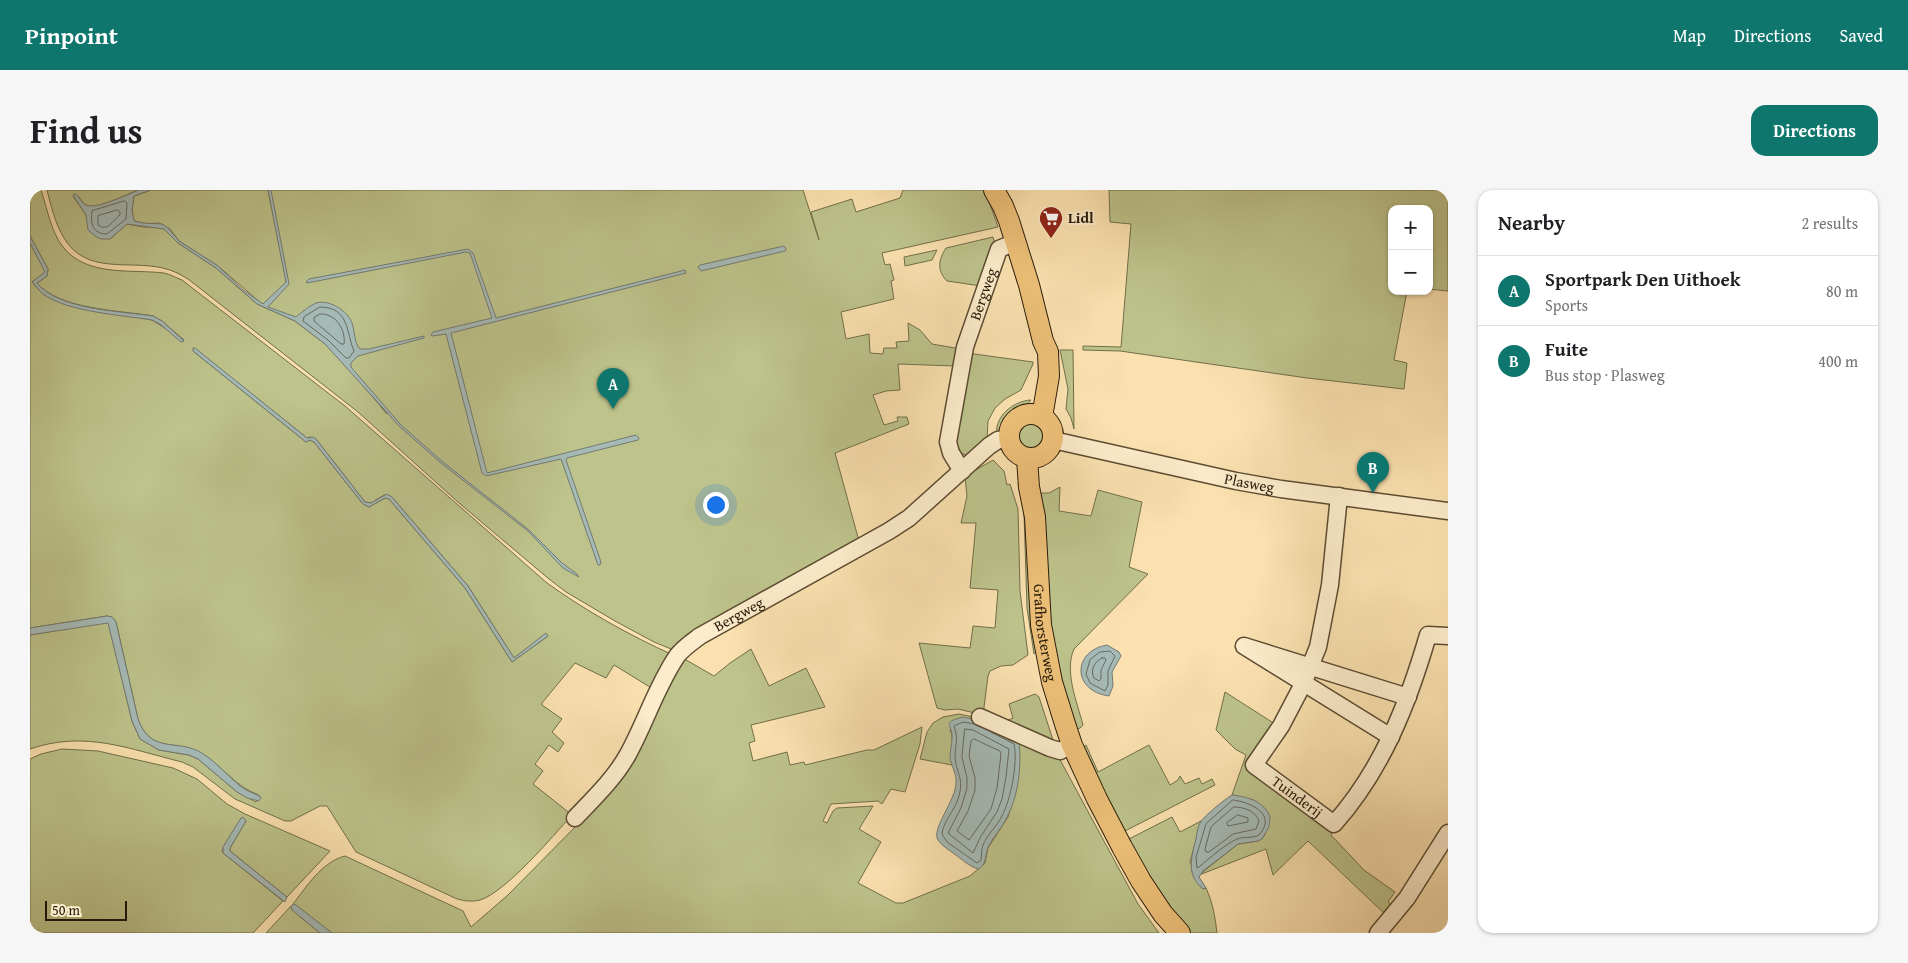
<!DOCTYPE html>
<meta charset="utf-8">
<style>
body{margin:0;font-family:"Gentium Book Plus",serif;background:#f6f6f6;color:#202124}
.controls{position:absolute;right:15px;top:15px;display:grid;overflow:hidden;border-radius:10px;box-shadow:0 1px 4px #0004}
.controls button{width:45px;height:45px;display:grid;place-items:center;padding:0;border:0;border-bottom:1px solid #e0e0e0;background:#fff;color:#202124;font:25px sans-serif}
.scale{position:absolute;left:15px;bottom:12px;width:82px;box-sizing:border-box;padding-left:5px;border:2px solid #281a09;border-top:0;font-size:14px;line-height:18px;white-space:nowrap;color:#281a09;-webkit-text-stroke:4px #fceccb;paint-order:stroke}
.you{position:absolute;left:685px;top:314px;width:18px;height:18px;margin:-12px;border:4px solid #fff;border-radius:50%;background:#1a73e8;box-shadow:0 0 0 8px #1a73e833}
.badge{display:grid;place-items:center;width:32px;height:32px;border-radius:50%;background:#0f766e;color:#fff;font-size:16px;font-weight:700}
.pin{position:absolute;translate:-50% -41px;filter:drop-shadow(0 1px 2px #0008)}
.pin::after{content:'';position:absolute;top:26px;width:18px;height:15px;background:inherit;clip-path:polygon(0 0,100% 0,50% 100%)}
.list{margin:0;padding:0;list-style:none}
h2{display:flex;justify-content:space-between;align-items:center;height:65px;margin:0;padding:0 20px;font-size:21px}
h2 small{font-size:16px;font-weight:400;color:#757577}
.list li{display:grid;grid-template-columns:32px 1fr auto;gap:15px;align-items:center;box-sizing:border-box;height:70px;padding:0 20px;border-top:1px solid #e0e0e0}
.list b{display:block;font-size:19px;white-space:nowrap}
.list p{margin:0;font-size:16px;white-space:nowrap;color:#757577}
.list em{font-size:16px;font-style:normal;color:#757577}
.map{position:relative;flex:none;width:1418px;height:743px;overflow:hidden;border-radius:15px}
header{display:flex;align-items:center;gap:30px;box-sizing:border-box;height:70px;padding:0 25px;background:#0f766e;color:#fff}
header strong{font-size:24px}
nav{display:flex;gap:28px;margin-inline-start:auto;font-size:18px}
.intro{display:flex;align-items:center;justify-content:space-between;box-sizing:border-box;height:120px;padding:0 30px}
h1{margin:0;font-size:35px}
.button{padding:12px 22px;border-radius:15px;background:#0f766e;color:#fff;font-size:18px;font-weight:700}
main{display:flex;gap:30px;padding:0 30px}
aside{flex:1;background:#fff;border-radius:15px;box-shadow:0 1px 4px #0004}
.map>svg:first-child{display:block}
</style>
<header>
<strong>Pinpoint</strong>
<nav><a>Map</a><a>Directions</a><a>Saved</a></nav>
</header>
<div class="intro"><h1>Find us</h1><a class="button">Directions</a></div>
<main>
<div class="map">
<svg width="1418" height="743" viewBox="0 0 1418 743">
<rect width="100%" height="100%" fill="#fae1af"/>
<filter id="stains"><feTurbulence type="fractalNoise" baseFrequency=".004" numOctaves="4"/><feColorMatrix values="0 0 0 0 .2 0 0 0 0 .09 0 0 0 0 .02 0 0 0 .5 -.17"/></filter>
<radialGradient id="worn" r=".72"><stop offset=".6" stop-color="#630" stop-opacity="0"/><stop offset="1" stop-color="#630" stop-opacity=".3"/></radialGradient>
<!-- green -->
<g fill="#bdc38b" stroke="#726e4a" fill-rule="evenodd">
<path d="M0,0H11C17,18 21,42 33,57C57,87 100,79 134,83C140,84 146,88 152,90L315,216L517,393C556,421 599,445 643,465L623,499L584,475L576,488L545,473L512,513V515L532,529L522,542L534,553L528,562L519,555L505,574L513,581L503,594L542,625C522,647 476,702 450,710C442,712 435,711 427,709L326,662L297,616H290L261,631H255L205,609L163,577L152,572C99,559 55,540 0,559V445L77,432L79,435L102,531L110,549L129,560L159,565L168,569L207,602L226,612L229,605C205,597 193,576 172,564C146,548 121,565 108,529L86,432L82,427L77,426L0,438V53L15,81L14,84L2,92L13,104L34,113L122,130L154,150L132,131L123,126C89,120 30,120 7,93L17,86L18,79L0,46ZM164,158L277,248L280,247L286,249L335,312L341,313L354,305L362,307L438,396L484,468L516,444L518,446L482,472L435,398L359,309L355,308L339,317L333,314L284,252L280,250L276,252L163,161Z"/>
<path d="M17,0H109C97,4 68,19 57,16C53,14 51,10 49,7L43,6L56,25L80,49L97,34L114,37H128L137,40L148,53L186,78L227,114L265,131L295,154L311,169L357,224L292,142L235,117L258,92L239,0H773L789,50L781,22L822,9L826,22L870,8L873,0H955L968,37L852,63L855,75L860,74L864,90L861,91L864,109L811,122L816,149L839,144L840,163L853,164L854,158H867L866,152L879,151L878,133L890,140L902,154L925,158L927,161L925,176L868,174L870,200L856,201L843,205L854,235L868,231L867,227H877L879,234L805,263L829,351L824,353L823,351L646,461L624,452L585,431L536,402L519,389L429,313L328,222L158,89C150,84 142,80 133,78C98,70 56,85 34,48C25,33 21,16 17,0Z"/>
<polygon points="121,0 238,0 256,89 256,94 235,114 232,114 188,76 149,51 140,39 129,33 116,34 104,31 102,20 104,6"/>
<polygon points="1079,0 1418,0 1418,101 1399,99 1399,19 1362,19 1362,101 1377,101 1364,170 1377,173 1374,199 1277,188 1090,161 1053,160 1053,156 1091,157 1101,34 1080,32"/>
<path d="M963,47L966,58L951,96L917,91C907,81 908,70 916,58Z"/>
<polygon points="907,60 902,70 875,76 874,67"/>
<polygon points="1030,160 1043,160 1044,239 1041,228 1036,219 1038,199"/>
<polygon points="937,163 1003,172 1003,174 991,200 975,209 965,218 958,231 957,249 937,265 930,263 923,245"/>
<path d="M1001,210L993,219L982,226L967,247C963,227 983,211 1001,210Z"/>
<circle cx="1000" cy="245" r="13"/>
<polygon points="963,270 974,281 977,295 980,294 988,319 990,401 998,465 983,475 971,476 960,481 958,486 953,525 928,519 915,520 907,518 889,453 940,458 943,436 965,438 968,400 940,398 946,333 931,333 937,306 935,287 949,278"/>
<polygon points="995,291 1009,457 1004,464 997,418 994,323 988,293"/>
<path d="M1030,297L1029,321L1061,326L1068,300L1112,312L1099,377L1118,384L1044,459C1034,481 1047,512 1053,535L1050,538L1043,541L1027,493L1013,386L1011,303H1019Z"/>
<path d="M721,459L739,496L776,478L795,517L721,535L725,551L719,553L723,571L757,562L760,575L774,572L775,575L837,560H844L892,537L890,554L875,602L861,599L852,614L848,611L801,614L793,631L797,633L803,621L807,618L843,616L829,639L851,652L828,693L866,713H873L940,686L955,673L958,658L978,627L985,602L989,577L920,540C926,550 919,564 922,575L890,569L897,542L903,533L913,527L929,524L948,528L1028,566L1108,714L1129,743H302L263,714C277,696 292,672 315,666L433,721L441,737L478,705L552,630L651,467L684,486L700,473Z"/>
<polygon points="1195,502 1245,534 1220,571 1305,640 1301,645 1334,680 1365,702 1358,712 1365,717 1358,727 1278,651 1243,685 1236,659 1169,685 1208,654 1228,651 1235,645 1224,610 1202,605 1216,565 1205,559 1186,540"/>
<polygon points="1005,504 1009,507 1025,556 981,537 978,530 983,528 979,514"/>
<polygon points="1056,555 1068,582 1119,555 1140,595 1148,590 1150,586 1155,594 1169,588 1172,594 1182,589 1185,595 1093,642 1052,558"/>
<polygon points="32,559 68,561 143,578 167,589 197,614 215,624 300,661 257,707 200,661 200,658 216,631 192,660 193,663 253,711 223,743 0,743 0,569 11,564"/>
<path d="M1142,627L1150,642L1171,631L1160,672L1173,699L1176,698C1183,713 1185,727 1187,743H1157L1151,737L1097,650Z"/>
<polygon points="261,716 268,725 290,743 236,743"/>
</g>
<!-- water -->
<g fill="#a5bab7" stroke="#737a71">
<path d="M109,0H121L104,6L102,20L104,31L113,33L132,34L137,37L149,51L188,76L212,99L233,114L256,92L238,0H241L259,94L238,117L266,127C272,122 279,116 286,113C299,109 318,121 322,133C325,141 324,153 330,159H339L394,146V148L328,166L321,173V177L371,235L413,272L499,340L532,373L547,384L549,387L533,378L498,341L411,273L370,237L295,154L265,131L227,114L186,78L148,53L134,39L97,34L80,49H71L65,46L58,40L56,25L43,5L46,4C49,7 52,13 56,15C66,20 98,4 109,0Z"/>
<path d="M0,46L18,79L17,86L7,93C29,120 90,121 123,126L132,131L154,151L151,152L130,134L122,130C92,125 37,122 13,104C9,101 6,96 2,92L15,82L0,53Z"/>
<polygon points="754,56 756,59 755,61 671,81 668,77 670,75"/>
<polygon points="438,59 443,63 466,128 655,80 656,83 421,143 457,283 606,245 609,248 608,250 537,268 536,270 571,372 570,375 568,375 531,269 456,286 452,283 416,144 402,146 401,145 403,142 462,128 440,63 436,62 277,93 276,92 279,89"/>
<polygon points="163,158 165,158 277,248 283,247 286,249 335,312 341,313 357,304 362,307 438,396 484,468 516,443 518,446 482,472 435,398 359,309 355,308 339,317 333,314 284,252 280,250 276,252 163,161"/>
<path d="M77,426L82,427L86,432L108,529C121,565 147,548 172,563C186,572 197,585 210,596C216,601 224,603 231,607L229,611L217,608L207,602L168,569L159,565L129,560L110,549L102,531L78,433L0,445V438Z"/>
<path d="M1077,455L1089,462L1091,466L1082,482L1083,496L1079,506C1042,501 1042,461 1077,455Z"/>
<path d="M933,527L946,530L989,553C992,576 988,608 976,629C972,638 964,646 959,655C954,664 958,672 949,679C939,677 932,669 923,663C918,659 912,656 908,650C901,639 926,610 926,593C927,584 921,576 920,567C920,561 922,554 922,548C923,534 910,533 933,527Z"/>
<path d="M1202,605C1218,607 1234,611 1240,627L1239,637L1232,649L1228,651L1208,654L1173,681L1169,687L1176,698L1173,699C1156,685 1161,668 1166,649C1167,642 1168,635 1172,630C1177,624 1195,609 1202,605Z"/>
<polygon points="213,627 216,631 200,658 200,661 257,707 255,712 193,663 193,657 211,628"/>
<polygon points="263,714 266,715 302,743 290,743 262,720 261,716"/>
</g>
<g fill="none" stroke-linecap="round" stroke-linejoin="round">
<!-- shore -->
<g stroke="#666a60" stroke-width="1">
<path d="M95,11L97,13L96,29L77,44C63,44 60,34 62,21Z"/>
<path d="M88,20L90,22V25C82,31 78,42 68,35V26Z"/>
<path d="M290,117C320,117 316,143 324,161L319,168H316L298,150L273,131L274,127Z"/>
<path d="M290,124C306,123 316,140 314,154H311L284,131V128Z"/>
<polygon points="1070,462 1080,461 1085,466 1078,481 1078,495 1075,501 1060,493 1056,484 1060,470"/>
<path d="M1072,468H1075L1076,470L1071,480V489L1069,491L1064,488C1060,480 1064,472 1072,468Z"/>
<path d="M945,534L933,532L924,536C929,550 925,554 925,567C926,584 935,588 928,609C924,621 913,632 912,644L917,652L947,673L951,670C952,665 951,660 953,655C957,645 967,636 972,626C981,609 988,572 984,554L961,542"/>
<polygon points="935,539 943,540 979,559 976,587 972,609 967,622 951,646 943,663 918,643 931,618 937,598 937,588 932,567"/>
<polygon points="944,549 970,561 971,564 967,598 961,619 939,650 927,641 938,621 945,600 945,588 939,566 941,551"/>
<path d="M1203,610C1219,612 1247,623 1230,644C1225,649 1214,646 1207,649C1194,655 1180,668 1169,677L1167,678L1166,667L1176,634Z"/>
<path d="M1204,617C1214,617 1226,621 1229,631L1226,639L1203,644L1179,662H1176L1175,659L1181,637Z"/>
<polygon points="1208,625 1218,628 1218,632 1198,636 1197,633"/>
</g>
<!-- minor casing -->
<g stroke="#5c4c32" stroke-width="19">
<g id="minor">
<path id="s1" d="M1023,250L1206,291L1251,299L1418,321"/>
<path id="s2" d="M932,281L921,263L918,252L935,157L969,59L986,52"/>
<path id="s3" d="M1309,306L1300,395L1288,457L1273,494L1251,536L1224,575L1304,634C1352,580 1378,514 1398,445L1418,446"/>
<polyline points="950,527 1020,558 1030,561 1042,555"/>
<polyline points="1361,547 1214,456 1378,507"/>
<path id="s4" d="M545,628C563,609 584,589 597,566C615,534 626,497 647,466C653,458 662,452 670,446L859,341L879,328L959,256L968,250L980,248"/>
<polyline points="1348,743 1377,708 1418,643"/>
</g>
</g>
<!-- major casing -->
<g stroke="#281a09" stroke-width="22">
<g id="major">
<polyline points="964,0 973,16 979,31 999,95 1013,151 1018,162 1019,186 1012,227"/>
<circle cx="1001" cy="246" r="22"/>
<path id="s5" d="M997,268L999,297L1005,327L1011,435L1022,492L1035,534L1042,555L1067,609L1092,657L1111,691L1133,724L1150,743"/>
</g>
</g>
<!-- minor -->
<use href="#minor" stroke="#fceccb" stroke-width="16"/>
<!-- major -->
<use href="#major" stroke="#edc078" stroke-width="20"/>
</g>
<!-- icons -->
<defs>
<g id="supermarket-pin" transform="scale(1.25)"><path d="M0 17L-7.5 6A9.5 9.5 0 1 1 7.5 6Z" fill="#8f2418" stroke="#fceccb"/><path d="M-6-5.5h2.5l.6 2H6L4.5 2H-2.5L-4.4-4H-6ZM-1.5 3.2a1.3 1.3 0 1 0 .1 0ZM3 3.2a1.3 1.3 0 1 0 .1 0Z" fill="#fff"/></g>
</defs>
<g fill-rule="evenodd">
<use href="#supermarket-pin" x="1021" y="28"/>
</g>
<g text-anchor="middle" stroke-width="4" stroke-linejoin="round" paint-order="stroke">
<!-- poi labels -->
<g font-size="15" font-weight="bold" fill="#281a09" stroke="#fceccb" text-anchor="start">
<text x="1038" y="33">Lidl</text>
</g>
<!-- street labels -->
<g font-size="15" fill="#281a09" stroke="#fceccb">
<text dy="5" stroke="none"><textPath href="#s2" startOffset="185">Bergweg</textPath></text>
<text dy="5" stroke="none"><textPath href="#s1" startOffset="201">Plasweg</textPath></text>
<text dy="5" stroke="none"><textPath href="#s4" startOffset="268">Bergweg</textPath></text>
<text dy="5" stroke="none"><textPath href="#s5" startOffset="176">Grafhorsterweg</textPath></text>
<text dy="5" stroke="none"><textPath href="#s3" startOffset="341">Tuinderij</textPath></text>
</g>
</g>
<rect width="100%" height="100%" filter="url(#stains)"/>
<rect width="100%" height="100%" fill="url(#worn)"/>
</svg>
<div class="controls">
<button>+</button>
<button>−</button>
</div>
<div class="scale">50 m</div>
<div class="you"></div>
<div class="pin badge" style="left:583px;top:219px">A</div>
<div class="pin badge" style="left:1343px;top:303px">B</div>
</div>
<aside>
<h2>Nearby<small>2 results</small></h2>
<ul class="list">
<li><span class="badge">A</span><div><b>Sportpark Den Uithoek</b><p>Sports</p></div><em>80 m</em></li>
<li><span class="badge">B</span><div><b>Fuite</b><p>Bus stop · Plasweg</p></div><em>400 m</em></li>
</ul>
</aside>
</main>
